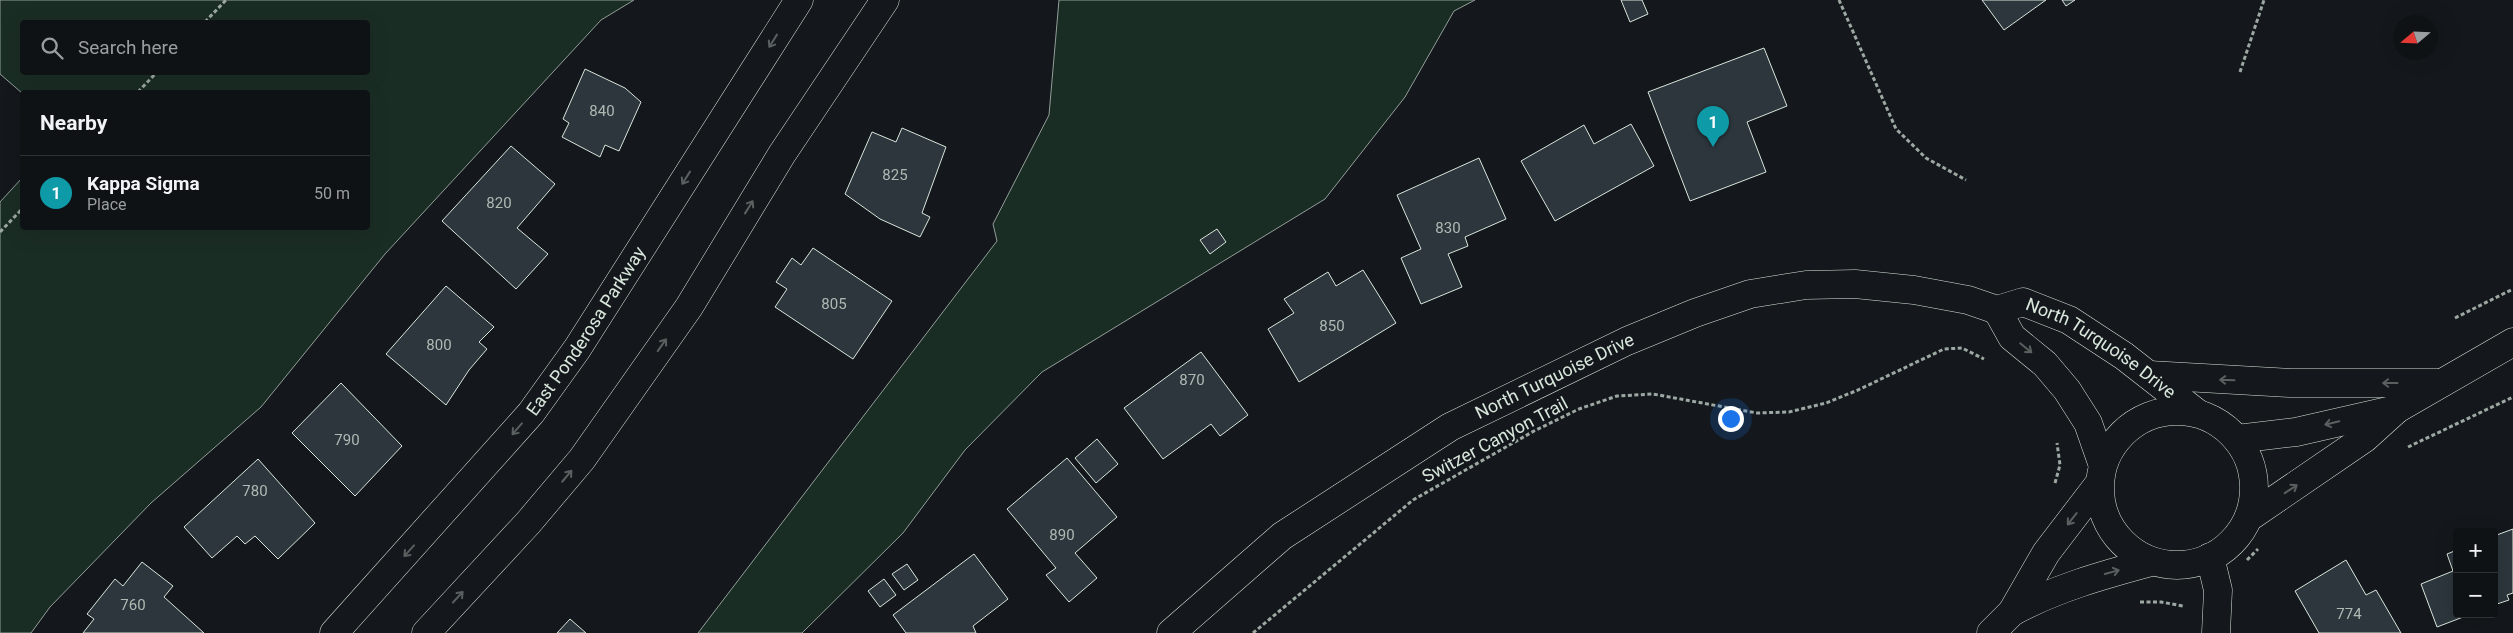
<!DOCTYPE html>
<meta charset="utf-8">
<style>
body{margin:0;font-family:Roboto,sans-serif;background:#1d2022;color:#f1f3f6}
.controls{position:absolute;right:15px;bottom:15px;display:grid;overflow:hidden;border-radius:5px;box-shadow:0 5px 20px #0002}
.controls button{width:45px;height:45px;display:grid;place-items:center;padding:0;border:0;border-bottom:1px solid #2f3234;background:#0f1215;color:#f1f3f6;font:25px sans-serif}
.compass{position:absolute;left:2393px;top:15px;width:45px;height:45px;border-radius:50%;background:#0f1215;box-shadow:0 5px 20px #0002;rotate:251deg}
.you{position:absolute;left:1730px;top:418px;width:18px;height:18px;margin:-12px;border:4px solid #fff;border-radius:50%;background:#1a73e8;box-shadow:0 0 0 8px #1a73e833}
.badge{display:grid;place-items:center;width:32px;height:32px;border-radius:50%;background:#0f766e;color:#fff;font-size:16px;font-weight:700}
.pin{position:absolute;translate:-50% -41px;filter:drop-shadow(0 1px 2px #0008)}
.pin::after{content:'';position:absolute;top:26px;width:18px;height:15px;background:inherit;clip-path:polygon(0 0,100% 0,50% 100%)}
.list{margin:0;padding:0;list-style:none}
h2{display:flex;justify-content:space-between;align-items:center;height:65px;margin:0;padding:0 20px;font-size:21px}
h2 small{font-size:16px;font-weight:400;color:#9b9ea0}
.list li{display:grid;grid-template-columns:32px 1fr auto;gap:15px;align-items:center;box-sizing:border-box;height:75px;padding:0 20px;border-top:1px solid #2f3234}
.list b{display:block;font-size:19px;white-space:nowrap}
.list p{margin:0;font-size:16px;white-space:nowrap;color:#9b9ea0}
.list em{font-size:16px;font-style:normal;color:#9b9ea0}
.icon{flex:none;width:28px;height:28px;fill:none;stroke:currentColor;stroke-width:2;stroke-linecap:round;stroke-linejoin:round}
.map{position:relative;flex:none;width:2513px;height:633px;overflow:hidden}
.search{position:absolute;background:#0f1215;box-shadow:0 5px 20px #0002;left:20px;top:20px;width:350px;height:55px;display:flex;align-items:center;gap:12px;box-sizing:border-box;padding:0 18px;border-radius:5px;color:#9b9ea0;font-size:19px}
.panel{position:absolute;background:#0f1215;box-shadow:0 5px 20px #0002;left:20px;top:90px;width:350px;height:140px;border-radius:5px}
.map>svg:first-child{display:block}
</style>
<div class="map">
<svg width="2513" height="633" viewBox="0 0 2513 633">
<rect width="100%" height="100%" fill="#14181c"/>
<!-- green -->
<g fill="#1a2d24" stroke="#939e99" fill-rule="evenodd">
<path d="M0,0H634L601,20L385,254L261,407L151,503L50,607L31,633H0V202L22,178V228H368V92L22,93L0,74ZM368,22V72H22V22Z"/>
<polygon points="1059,0 1475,0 1454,11 1405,97 1325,199 1042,372 965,450 903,533 802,633 698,633 997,241 993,224 1049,115"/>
</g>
<!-- building -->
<g fill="#2c363c" stroke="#d8e6dc">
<polygon points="1621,0 1642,0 1648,14 1630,22"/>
<polygon points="1982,0 2046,0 2004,30"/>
<polygon points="2062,0 2075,0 2066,6"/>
<polygon points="1764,48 1787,106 1747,122 1766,172 1690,201 1648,92"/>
<polygon points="585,69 625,88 641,102 619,151 605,145 600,157 562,137 569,123 563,119"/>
<polygon points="1631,124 1654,166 1555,221 1521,161 1584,125 1594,144"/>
<polygon points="902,128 946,147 922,213 930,217 920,237 880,219 845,194 872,132 896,142"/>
<polygon points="511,146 555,184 517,228 548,254 516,289 442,221"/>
<polygon points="1479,158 1506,219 1465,237 1468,246 1448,254 1462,287 1421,304 1401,258 1421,249 1397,195"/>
<polygon points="1217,229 1226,242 1210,254 1200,240"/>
<polygon points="813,248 892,301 853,359 775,307 787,289 776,282 792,258 801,265"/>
<polygon points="1363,270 1396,323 1299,382 1268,329 1294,313 1284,299 1328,272 1336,286"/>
<polygon points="446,286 494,327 479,342 487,349 469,370 446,405 386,354"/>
<polygon points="1201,352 1248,415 1220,436 1211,424 1163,459 1124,408"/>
<polygon points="341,383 402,446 355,496 292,433"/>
<polygon points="1097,439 1118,464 1096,483 1075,458"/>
<polygon points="1067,458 1117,517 1075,553 1097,578 1069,602 1046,575 1056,568 1007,509"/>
<polygon points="258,459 315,523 278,559 255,536 245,544 237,536 212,558 184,527"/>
<polygon points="2513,529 2513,593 2507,595 2509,600 2494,605 2494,536"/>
<polygon points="2457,550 2457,614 2471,614 2437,627 2421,584 2453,571 2447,554"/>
<polygon points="974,554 1008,599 973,626 976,633 906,633 893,615"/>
<polygon points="2346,560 2366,595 2376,590 2401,633 2319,633 2295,591"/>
<polygon points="142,562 173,586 164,597 204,633 83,633 94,619 87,614 115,579 123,586"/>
<polygon points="907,564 918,580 904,590 892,574"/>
<polygon points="884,579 896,595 880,607 868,591"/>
<polygon points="570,619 586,633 557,633"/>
</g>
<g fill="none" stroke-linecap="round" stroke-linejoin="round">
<!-- street casing -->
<g stroke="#d8e6dc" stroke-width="29">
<polyline id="street" points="2210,557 2218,590 2216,633"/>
</g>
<!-- secondary casing -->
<g stroke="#d8e6dc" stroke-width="29">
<g id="secondary">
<polyline points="1997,310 2012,337 2045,364 2067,390 2088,423 2102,463"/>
<polyline points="2149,375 2290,383 2439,383"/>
<circle cx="2177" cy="488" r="77"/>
<polyline points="2237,439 2296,432 2397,409"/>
<polyline points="2251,516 2365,438 2397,409 2513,342"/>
<path d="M2012,612C2056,588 2103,575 2151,562"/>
<path id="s1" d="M334,633L531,413L577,349L799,0"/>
<polyline points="426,633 528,523 582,459 689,307 782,154 885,0"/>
<path id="s2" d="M1171,633L1282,536L1450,427L1627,341L1695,313L1750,294L1806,285L1855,284L1914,290L1968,300L1997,310L2023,302L2069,320L2124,356L2197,413"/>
<polyline points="1991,633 2012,612 2046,553 2098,485"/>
</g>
</g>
<!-- path -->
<g stroke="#9da8a2" stroke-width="3" stroke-dasharray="4 2.5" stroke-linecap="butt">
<polyline points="1839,0 1896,129 1926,158 1966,180"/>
<polyline points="205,22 226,0"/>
<polyline points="2240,72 2264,0"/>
<polyline points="138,92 157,72"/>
<polyline points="0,232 22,209"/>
<polyline points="2455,318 2513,289"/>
<polyline points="2408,447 2513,397"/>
<polyline points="2055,483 2060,465 2057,443"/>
<polyline points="2247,560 2258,549"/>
<polyline points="2140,602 2161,602 2183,606"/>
<polyline points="1253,633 1413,500 1534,431 1579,409 1617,396 1653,394 1757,413 1789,412 1826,403 1858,390 1944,349 1962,348 1984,359"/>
</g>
<!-- street -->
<use href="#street" stroke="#14181c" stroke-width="28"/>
<!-- secondary -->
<use href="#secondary" stroke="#14181c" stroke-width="28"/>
</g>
<!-- one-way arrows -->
<defs><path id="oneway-shaft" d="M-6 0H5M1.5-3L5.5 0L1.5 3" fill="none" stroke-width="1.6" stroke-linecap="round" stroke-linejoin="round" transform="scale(1.25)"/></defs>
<g stroke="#59605f">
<use href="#oneway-shaft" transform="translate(773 41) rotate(122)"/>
<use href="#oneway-shaft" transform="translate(686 178) rotate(122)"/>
<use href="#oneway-shaft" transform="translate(749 207) rotate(-58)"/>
<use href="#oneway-shaft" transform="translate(662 345) rotate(-55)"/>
<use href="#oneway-shaft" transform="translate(2026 348) rotate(39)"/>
<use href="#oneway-shaft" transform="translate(2227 380) rotate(-178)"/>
<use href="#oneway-shaft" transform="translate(2390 383) rotate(-180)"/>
<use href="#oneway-shaft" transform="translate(2332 423) rotate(166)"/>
<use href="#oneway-shaft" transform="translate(517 429) rotate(131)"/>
<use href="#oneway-shaft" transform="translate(567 476) rotate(-50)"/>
<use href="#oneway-shaft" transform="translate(2291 489) rotate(-33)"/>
<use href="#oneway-shaft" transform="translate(2072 519) rotate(128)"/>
<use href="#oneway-shaft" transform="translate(409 551) rotate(132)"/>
<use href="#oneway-shaft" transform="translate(2112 572) rotate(-15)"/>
<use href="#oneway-shaft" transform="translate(458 597) rotate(-47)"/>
</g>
<g text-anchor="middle" stroke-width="4" stroke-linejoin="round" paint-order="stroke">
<!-- number labels -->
<g font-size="15" fill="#adbab4">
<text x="602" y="116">840</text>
<text x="895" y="180">825</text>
<text x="499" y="208">820</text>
<text x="1448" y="233">830</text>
<text x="834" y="309">805</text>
<text x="1332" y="331">850</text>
<text x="439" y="350">800</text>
<text x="1192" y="385">870</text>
<text x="347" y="445">790</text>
<text x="255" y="496">780</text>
<text x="1062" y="540">890</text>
<text x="133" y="610">760</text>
<text x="2349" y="619">774</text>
</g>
<!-- street labels -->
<g font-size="18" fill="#d8e6dc" stroke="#14181c">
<text dy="6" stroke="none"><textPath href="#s1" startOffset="394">East Ponderosa Parkway</textPath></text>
<text dy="6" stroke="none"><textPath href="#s2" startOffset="1045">North Turquoise Drive</textPath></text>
<text dy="6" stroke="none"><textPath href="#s2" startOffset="464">North Turquoise Drive</textPath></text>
<text transform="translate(1495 440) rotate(-28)" y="6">Switzer Canyon Trail</text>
</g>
</g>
</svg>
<div class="controls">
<button>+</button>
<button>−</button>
</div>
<svg class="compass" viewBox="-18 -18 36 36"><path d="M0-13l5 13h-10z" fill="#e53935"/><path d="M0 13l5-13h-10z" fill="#9b9ea0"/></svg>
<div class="you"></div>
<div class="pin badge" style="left:1713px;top:147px;background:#0f9aa8">1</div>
<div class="search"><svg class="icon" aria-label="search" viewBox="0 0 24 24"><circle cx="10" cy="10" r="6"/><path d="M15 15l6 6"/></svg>Search here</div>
<section class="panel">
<h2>Nearby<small></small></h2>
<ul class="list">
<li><span class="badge" style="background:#0f9aa8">1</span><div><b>Kappa Sigma</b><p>Place</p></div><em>50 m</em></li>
</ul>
</section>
</div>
